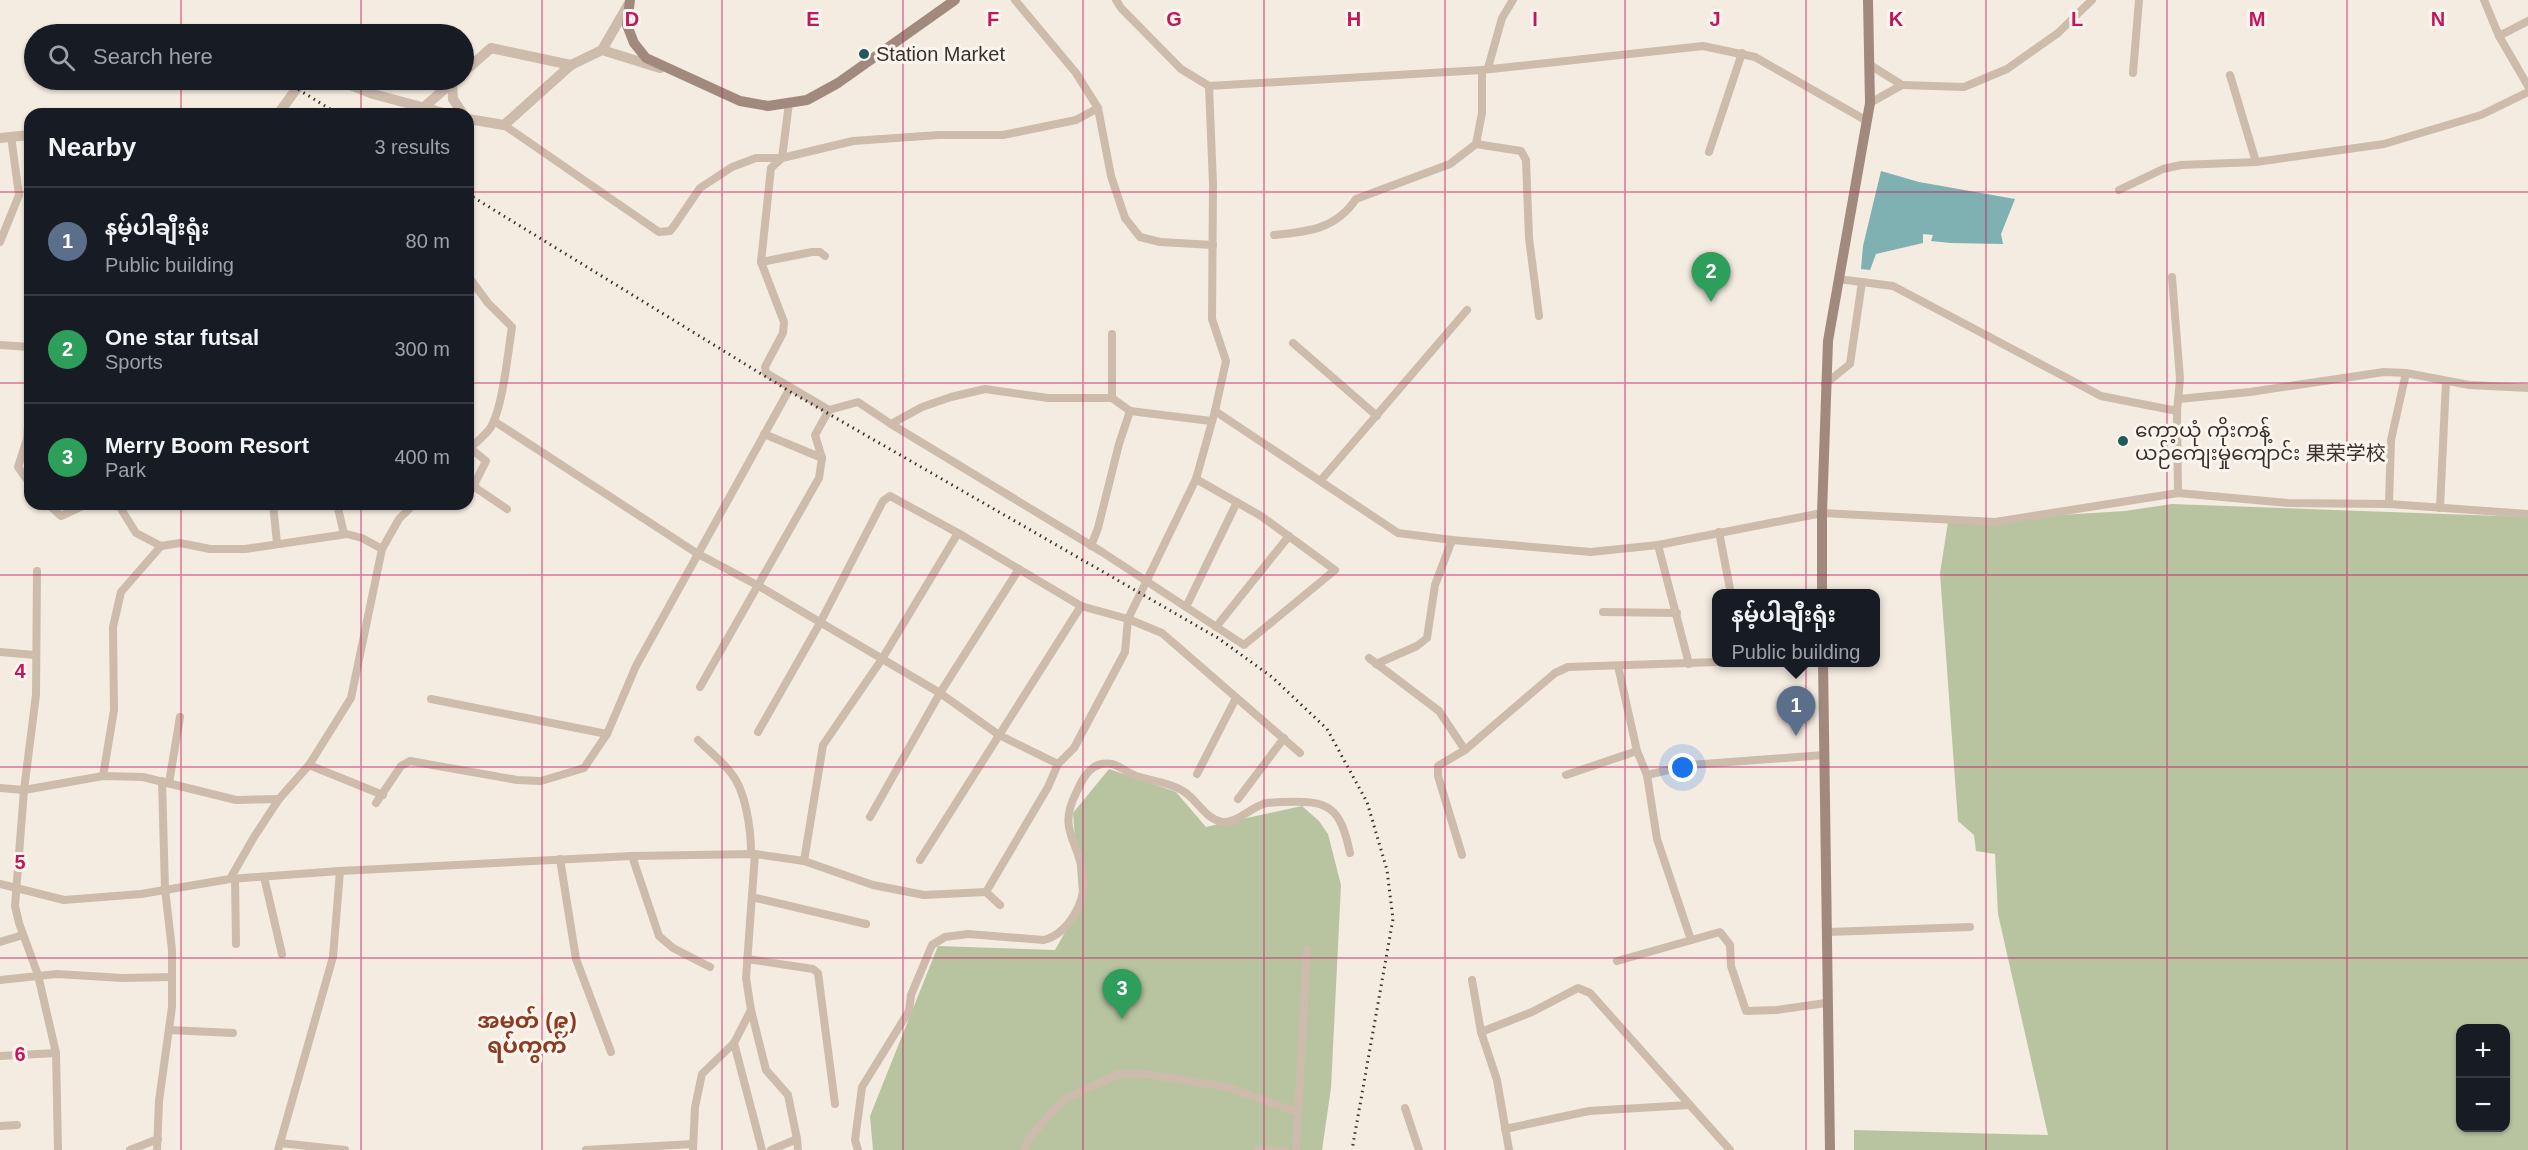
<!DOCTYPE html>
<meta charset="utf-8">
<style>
body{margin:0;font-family:Arial,"Noto Sans SC","Noto Sans Myanmar",sans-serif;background:#20242c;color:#f1f3f6}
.controls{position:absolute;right:18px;bottom:18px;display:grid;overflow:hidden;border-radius:12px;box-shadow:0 2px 4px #0004}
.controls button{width:54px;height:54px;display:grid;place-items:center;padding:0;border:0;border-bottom:2px solid #363941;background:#171b24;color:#f1f3f6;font:30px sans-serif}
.you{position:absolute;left:1683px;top:768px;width:21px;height:21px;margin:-15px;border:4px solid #fff;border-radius:50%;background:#1a73e8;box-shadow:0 0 0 9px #1a73e833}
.badge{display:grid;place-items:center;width:39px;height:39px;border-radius:50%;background:#92aeb2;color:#fff;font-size:20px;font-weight:700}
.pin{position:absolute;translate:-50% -50px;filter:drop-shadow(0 2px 3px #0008)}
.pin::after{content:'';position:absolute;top:32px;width:21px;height:18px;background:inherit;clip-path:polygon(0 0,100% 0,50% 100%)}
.popup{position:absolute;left:1712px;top:589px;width:168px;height:78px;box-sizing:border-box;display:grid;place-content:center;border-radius:12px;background:#171b24;filter:drop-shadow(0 2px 4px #0005);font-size:20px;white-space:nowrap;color:#9ea1a6}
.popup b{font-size:22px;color:#f1f3f6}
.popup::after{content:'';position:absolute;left:50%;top:100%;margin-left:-12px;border:12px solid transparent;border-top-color:#171b24}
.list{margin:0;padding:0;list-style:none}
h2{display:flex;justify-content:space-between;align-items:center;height:78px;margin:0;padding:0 24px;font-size:26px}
h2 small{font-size:20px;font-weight:400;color:#9ea1a6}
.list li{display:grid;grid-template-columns:39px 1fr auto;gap:18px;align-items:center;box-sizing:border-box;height:108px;padding:0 24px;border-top:2px solid #363941}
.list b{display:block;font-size:22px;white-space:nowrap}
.list p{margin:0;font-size:20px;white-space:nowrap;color:#9ea1a6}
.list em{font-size:20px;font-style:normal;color:#9ea1a6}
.icon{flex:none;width:33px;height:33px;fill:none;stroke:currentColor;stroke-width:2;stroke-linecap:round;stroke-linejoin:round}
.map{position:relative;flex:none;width:2528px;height:1150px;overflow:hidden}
.search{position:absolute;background:#171b24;box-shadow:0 2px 4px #0004;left:24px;top:24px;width:450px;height:66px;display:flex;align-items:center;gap:15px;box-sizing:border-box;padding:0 21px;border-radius:33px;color:#9ea1a6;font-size:22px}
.panel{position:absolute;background:#171b24;box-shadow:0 2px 4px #0004;left:24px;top:108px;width:450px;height:402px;border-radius:18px}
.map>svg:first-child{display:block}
</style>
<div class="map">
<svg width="2528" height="1150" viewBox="0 0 2528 1150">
<rect width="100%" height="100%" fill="#f4ebe1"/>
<!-- green -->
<g fill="#b8c4a0" fill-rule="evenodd">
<path d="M2172,504L2528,517V1150H1854V1130L2048,1135L1998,914L1995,854L1976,851L1974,835L1958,821L1940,573L1948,522L2125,511ZM2460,1028H2506V1128H2460Z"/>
<polygon points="1109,769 1176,792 1206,827 1302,806 1319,821 1328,834 1341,885 1331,1088 1322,1150 873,1150 870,1116 938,946 1055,950 1080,906 1073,813"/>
</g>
<!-- water -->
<polygon fill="#7fb0b2" points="1881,171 1919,182 2015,199 2001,234 2003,244 1951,243 1931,241 1933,235 1923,234 1923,243 1876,254 1870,270 1861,269 1863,246"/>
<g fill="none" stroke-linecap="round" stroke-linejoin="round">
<!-- minor -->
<g stroke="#cdbbac" stroke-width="8">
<polyline points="1015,0 1076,73 1098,108 1111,176 1125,218 1140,237 1160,242 1213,245"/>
<polyline points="1116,0 1121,8 1181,69 1209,86 1482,70 1703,46 1755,57 1867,121"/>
<polyline points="2484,0 2499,36 2528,86"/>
<polyline points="2499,36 2528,21"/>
<polyline points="1488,68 1502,18 1513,0"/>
<polyline points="2133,73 2139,0"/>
<polyline points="2230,75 2256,162"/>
<polyline points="1902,85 1964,87 2007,69 2058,33 2092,0"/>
<polyline points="789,103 782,158 771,168 761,262 784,322 783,333 765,367 766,373 829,410 858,402 891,424 922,407 951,397 985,389 1048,398 1112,398 1130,411 1211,421"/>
<polyline points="1870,103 1902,85 1870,65"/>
<polyline points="504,125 659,232 670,231 674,226 700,188 732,167 756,158 782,158 853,141 939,135 1003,135 1076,120 1098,108"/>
<polyline points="1476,144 1521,151 1526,160 1529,238 1539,316"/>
<polyline points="1709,152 1742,53"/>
<polyline points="2119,190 2163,169 2181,165 2256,162 2384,144 2481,115 2528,92"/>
<path d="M1274,235C1308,232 1336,229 1356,199L1450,164L1476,144L1482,113V70"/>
<polyline points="0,242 19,195 11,136"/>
<polyline points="761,262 812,252 820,252 825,256"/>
<path d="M468,276L488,303L512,327C508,352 503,406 491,427C485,436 475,443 468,450"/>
<polyline points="2172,277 2180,379 2177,411 2178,493"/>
<polyline points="1838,279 1893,286 2101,396 2177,411"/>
<polyline points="1112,334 1112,398"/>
<polyline points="1293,343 1377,416"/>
<polyline points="0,345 30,347"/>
<polyline points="1825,384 1850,364 1862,282"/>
<polyline points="2179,399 2250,392 2384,372 2406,373 2469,385 2528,388"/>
<polyline points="30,400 27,439 18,467 30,484"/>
<polyline points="1215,411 1398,533 1452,540 1591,552 1658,545 1822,513 1995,522 2178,493 2288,503 2389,504 2528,514"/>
<polyline points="494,421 698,554 757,585 940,693 999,735 1058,764 1074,748 1125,652 1128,619 1196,479 1215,411 1226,361 1212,319 1213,184 1209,86"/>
<polyline points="891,424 1102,552 1244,645 1335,570 1261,516 1196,479"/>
<polyline points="764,434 822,458"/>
<polyline points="470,448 486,461 475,483 476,488 507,509"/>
<polyline points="1321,480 1467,310"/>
<polyline points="48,504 61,516 87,504"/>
<polyline points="118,504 136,533 161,546 180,543 210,549 245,549 347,534 362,538 382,549"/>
<polyline points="273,504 277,543"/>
<polyline points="337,504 344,534"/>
<polyline points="2389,504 2391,440 2406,373"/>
<polyline points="2440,508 2446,381"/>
<polyline points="1719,532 1731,594"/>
<polyline points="1658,545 1689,664"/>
<polyline points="1091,546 1098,528 1119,444 1130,411"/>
<polyline points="37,571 36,695 24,790 15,906 19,923 38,975 56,1053 58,1150"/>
<polyline points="1186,607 1237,502"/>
<polyline points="1603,612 1677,613"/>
<polyline points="1216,627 1289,536"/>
<polyline points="0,652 35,655"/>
<polyline points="1369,658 1439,711 1465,750"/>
<polyline points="1376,664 1417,646 1427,638 1435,585 1452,540"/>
<polyline points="1618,666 1637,751 1647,775 1657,839 1691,940"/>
<polyline points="700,687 819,478 822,458 815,435 829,410"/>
<polyline points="431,699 607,734"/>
<polyline points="758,732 820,623 883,501 890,496 958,533 1081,606 1128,619 1162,633 1300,753"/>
<path d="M698,740C709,751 722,761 731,773C746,791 751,830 751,853"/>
<polyline points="309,765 383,795"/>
<polyline points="1197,774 1236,698"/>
<polyline points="1566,775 1637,751"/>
<polyline points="1647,775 1690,765 1824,755"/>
<polyline points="103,776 114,710 113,627 121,592 161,546"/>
<polyline points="169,783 180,717"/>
<polyline points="0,788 24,790 103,776 143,777 236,800 279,799"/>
<polyline points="1238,799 1284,738"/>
<polyline points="376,803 401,766 410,761 517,780 541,781 584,768 607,734 636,666 790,388"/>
<polyline points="870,817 940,693 1019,569"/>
<polyline points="755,854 804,861 873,885 924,895 986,892 1000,905"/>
<polyline points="1462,855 1438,776 1438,766 1465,750 1555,673 1568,667 1718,662"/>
<polyline points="632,856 659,936 673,948 710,967"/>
<polyline points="560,859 576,959 611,1052"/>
<polyline points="920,860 1081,606"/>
<polyline points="804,861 823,745 882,659 958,533"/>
<polyline points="264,877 282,954"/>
<polyline points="230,879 254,837 279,799 309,765 351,698 382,549 399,519 414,504"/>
<polyline points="235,879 236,944"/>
<polyline points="0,884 64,900 141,894 230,879 340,871 632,856 755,854 746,978 751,1010 766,1070 788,1095 797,1139"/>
<polyline points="986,892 1048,787 1058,764"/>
<polyline points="752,897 866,924"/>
<polyline points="1828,932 1970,927"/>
<polyline points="0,942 23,935"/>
<polyline points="747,959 813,969 818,973 835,1104"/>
<polyline points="1617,961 1720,932 1730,945 1731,966 1746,1011 1776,1010 1826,1003"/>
<polyline points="0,980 57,974 122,978 172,977"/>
<polyline points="1472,980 1481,1032 1497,1080 1509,1150"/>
<polyline points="169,1030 233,1033"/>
<polyline points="1481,1032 1532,1012 1578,988 1590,993 1730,1150"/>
<polyline points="734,1043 762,1150"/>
<polyline points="0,1056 56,1053"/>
<polyline points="1405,1108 1419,1150"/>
<polyline points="0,1126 17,1125"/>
<polyline points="1505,1129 1589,1111 1689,1105"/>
<polyline points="280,1143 345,1150"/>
<polyline points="130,1150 158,1139"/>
<polyline points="157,1150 159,1101 172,1007 172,950 165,889 162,781"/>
<polyline points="278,1150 333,957 340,871"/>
<polyline points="586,1150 693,1144"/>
<polyline points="693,1150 695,1107 702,1074 734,1043 751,1010"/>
<polyline points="771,1150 797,1139 798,1150"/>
<path d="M858,1150L855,1140L862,1087L909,1011L911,995L932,945L945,937L968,934L1044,940C1069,933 1087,901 1083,875C1079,840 1057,831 1076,793C1081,783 1085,773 1094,767C1099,764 1106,763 1112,764C1121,766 1127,773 1136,776C1152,781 1169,782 1183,791C1197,799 1205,819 1222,822C1235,824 1251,808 1263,804C1268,802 1275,803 1281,802C1328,800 1340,805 1350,853"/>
<polyline points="1024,1150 1029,1138 1064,1099 1119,1074 1146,1074 1227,1087 1298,1112"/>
<polyline points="1258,1150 1285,1150"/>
<polyline points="1296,1150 1307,950"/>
</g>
<!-- tertiary -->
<g stroke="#cdbbac" stroke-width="10">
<polyline points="602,50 628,5"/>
<polyline points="464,72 491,48 571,65"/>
<polyline points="338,80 373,94 448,114"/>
<polyline points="452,82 453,99 463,114"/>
<polyline points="424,107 455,80"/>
<polyline points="278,114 303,80"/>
<polyline points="468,119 504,125 571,65 602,50 660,68"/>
<polyline points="0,138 30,135"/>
</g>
<!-- secondary -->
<g stroke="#a18a7d" stroke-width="10">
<polyline points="630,0 627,25 634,43 646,58 740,101 768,106 807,100 838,83 955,0"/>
<polyline points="1822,594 1822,513 1828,341 1870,103 1868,0"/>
<polyline points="1823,662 1830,1150"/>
</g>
<!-- rail -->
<g stroke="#3b302b" stroke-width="3" stroke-dasharray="1.5 4.5" stroke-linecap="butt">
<polyline points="283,80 338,114"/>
<polyline points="468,194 789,391 1218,638 1272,677 1327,729 1367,802 1387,870 1393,919 1352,1150"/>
</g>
</g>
<!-- grid -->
<path fill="none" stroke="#c2185b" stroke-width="1.5" stroke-opacity="0.55" d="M181,0V34M361,0V34M542,0V1150M722,0V1150M903,0V1150M1083,0V1150M1264,0V1150M1445,0V1150M1625,0V1150M1806,0V1150M1986,0V1150M2167,0V1150M2347,0V1150M181,80V114M361,80V114M0,192H30M468,192H2528M0,383H30M468,383H2528M181,504V1150M361,504V1150M0,575H2528M0,767H2528M0,958H2528"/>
<!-- markers -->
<g fill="#1f5a5e" stroke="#fbf5ee" stroke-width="2">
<circle cx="864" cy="54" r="6"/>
<circle cx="2123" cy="441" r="6"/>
</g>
<g text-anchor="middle" stroke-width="6" stroke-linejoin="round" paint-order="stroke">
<!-- poi labels -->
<g font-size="20" fill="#3b302b" stroke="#fbf5ee" text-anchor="start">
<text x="876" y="61">Station Market</text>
<text x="2135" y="437">ကော့ယုံ ကိုးကန့်<tspan x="2135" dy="23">ယဉ်ကျေးမှုကျောင်း 果荣学校</tspan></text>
</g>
<!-- quarter labels -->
<g font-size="22" font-weight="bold" fill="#8c3b22" stroke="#fbf5ee">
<text x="527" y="1028">အမှတ် (၉)<tspan x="527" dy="25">ရပ်ကွက်</tspan></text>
</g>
</g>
<g font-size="20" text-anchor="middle" font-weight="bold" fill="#c2185b" stroke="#fbf5ee" stroke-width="6" stroke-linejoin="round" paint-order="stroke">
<text x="632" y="26">D</text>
<text x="813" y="26">E</text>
<text x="993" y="26">F</text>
<text x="1174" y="26">G</text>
<text x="1354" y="26">H</text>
<text x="1535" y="26">I</text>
<text x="1715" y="26">J</text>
<text x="1896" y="26">K</text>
<text x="2077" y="26">L</text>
<text x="2257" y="26">M</text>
<text x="2438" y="26">N</text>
<text x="20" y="678">4</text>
<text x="20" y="869">5</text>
<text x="20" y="1061">6</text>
</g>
</svg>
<div class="controls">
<button>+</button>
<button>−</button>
</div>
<div class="you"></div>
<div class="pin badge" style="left:1796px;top:736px;background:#5c6f8a">1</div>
<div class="popup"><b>နမ့်ပါချီးရုံး</b>Public building</div>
<div class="pin badge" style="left:1711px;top:302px;background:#2e9e5b">2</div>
<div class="pin badge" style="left:1122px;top:1019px;background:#2e9e5b">3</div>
<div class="search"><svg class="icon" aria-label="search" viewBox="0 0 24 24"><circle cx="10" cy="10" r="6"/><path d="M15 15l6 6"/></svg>Search here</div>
<section class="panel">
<h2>Nearby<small>3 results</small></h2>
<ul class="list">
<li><span class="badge" style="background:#5c6f8a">1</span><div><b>နမ့်ပါချီးရုံး</b><p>Public building</p></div><em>80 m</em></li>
<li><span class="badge" style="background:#2e9e5b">2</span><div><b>One star futsal</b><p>Sports</p></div><em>300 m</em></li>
<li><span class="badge" style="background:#2e9e5b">3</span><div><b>Merry Boom Resort</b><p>Park</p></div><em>400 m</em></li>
</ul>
</section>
</div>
